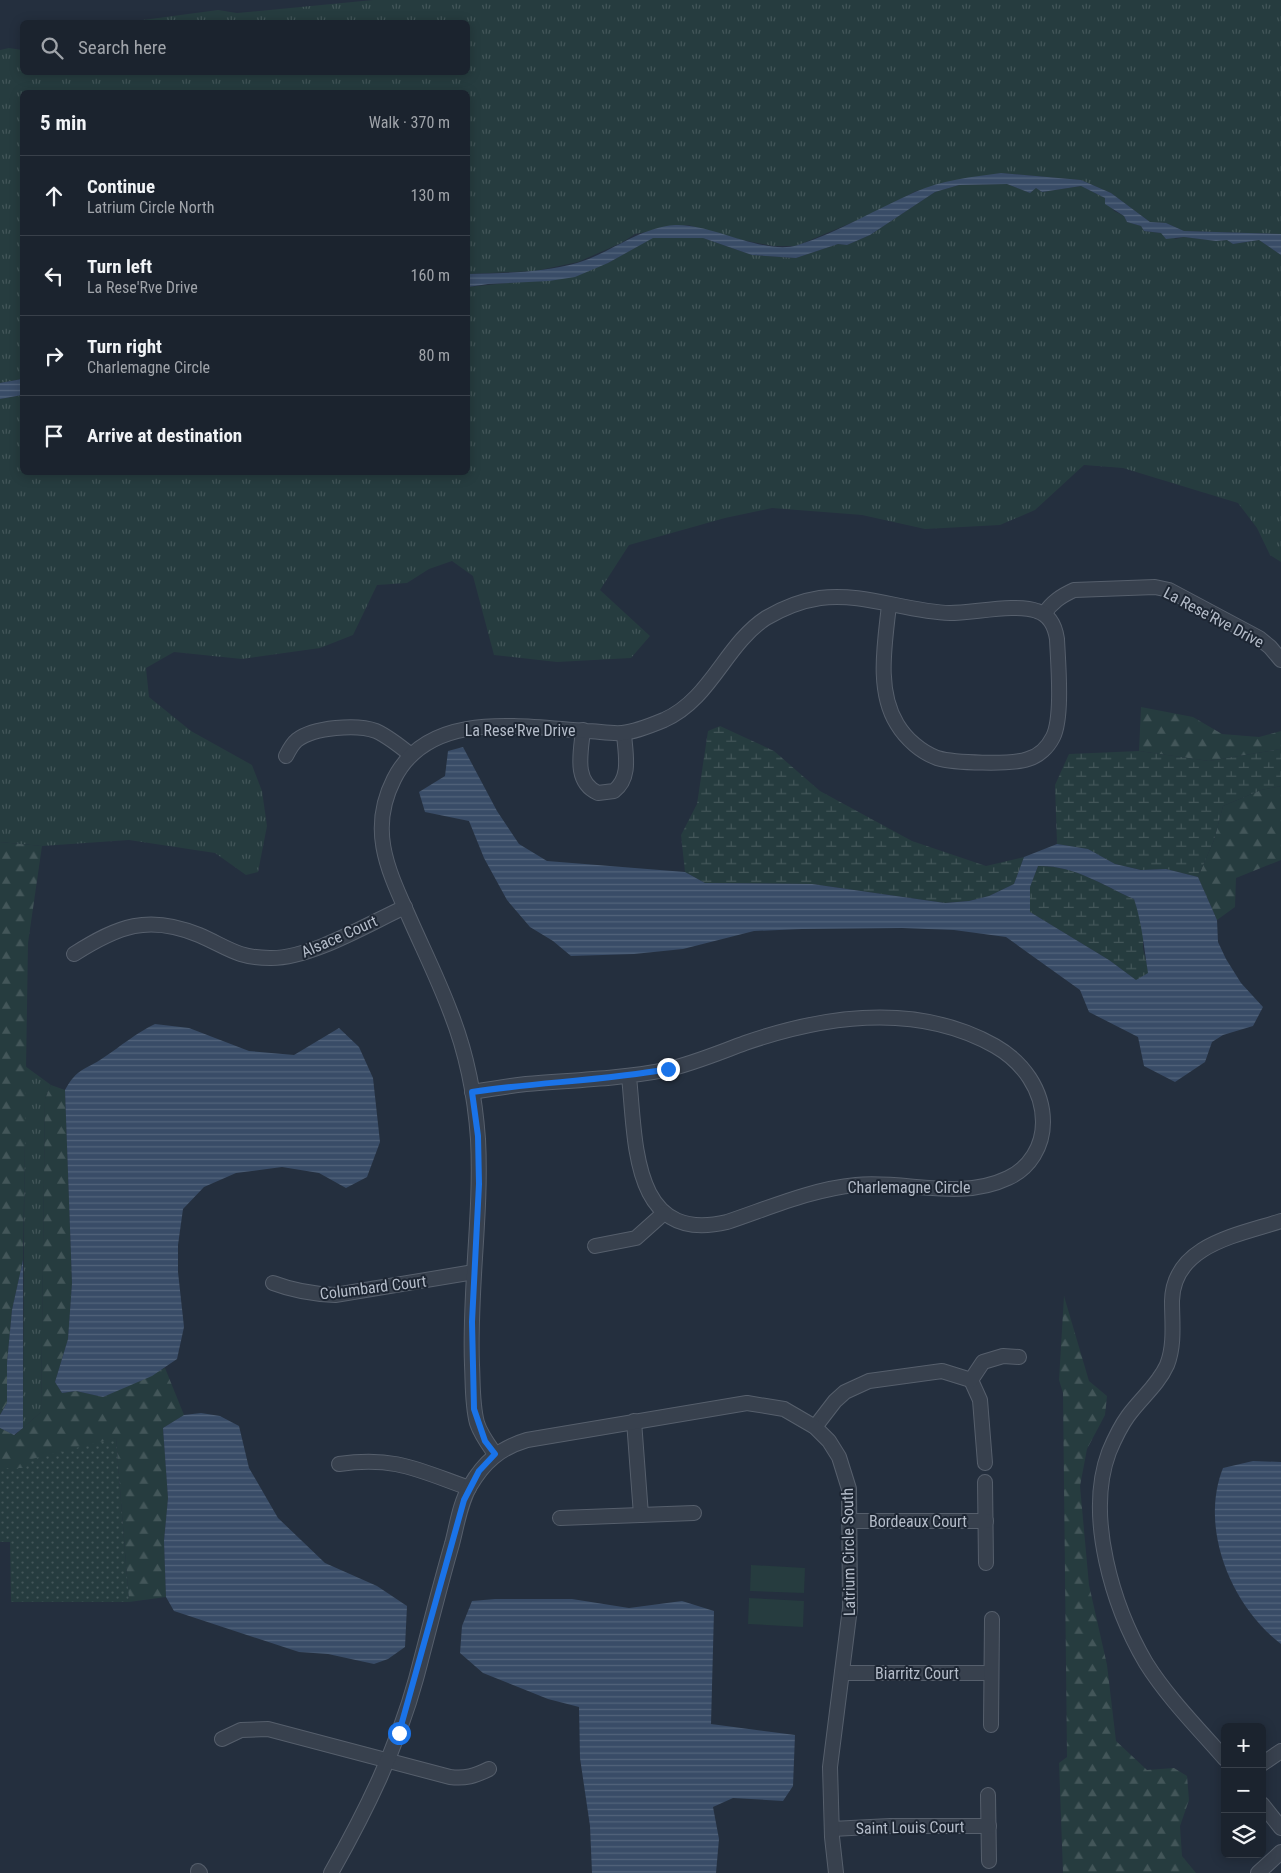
<!DOCTYPE html>
<meta charset="utf-8">
<style>
body{margin:0;font-family:"Roboto Condensed",sans-serif;background:#242b36;color:#f1f3f6}
.controls{position:absolute;right:15px;bottom:15px;display:grid;overflow:hidden;border-radius:8px;box-shadow:0 2px 12px #0003}
.controls button{width:45px;height:45px;display:grid;place-items:center;padding:0;border:0;border-bottom:1px solid #39404a;background:#1b232e;color:#f1f3f6;font:25px sans-serif}
.stop{position:absolute;width:15px;height:15px;margin:-11px;border:4px solid #1a73e8;border-radius:50%;background:#fff}
.stop.end{background:#1a73e8;border-color:#fff;box-shadow:0 1px 5px #0008}
.list{margin:0;padding:0;list-style:none}
h2{display:flex;justify-content:space-between;align-items:center;height:65px;margin:0;padding:0 20px;font-size:21px}
h2 small{font-size:16px;font-weight:400;color:#a0a4aa}
.list li{display:grid;grid-template-columns:32px 1fr auto;gap:15px;align-items:center;box-sizing:border-box;height:80px;padding:0 20px;border-top:1px solid #39404a}
.list b{display:block;font-size:19px;white-space:nowrap}
.list p{margin:0;font-size:16px;white-space:nowrap;color:#a0a4aa}
.list em{font-size:16px;font-style:normal;color:#a0a4aa}
.icon{flex:none;width:28px;height:28px;fill:none;stroke:currentColor;stroke-width:2;stroke-linecap:round;stroke-linejoin:round}
.map{position:relative;flex:none;width:1281px;height:1873px;overflow:hidden}
.search{position:absolute;background:#1b232e;box-shadow:0 2px 12px #0003;left:20px;top:20px;width:450px;height:55px;display:flex;align-items:center;gap:12px;box-sizing:border-box;padding:0 18px;border-radius:8px;color:#a0a4aa;font-size:19px}
.panel{position:absolute;background:#1b232e;box-shadow:0 2px 12px #0003;left:20px;top:90px;width:450px;height:385px;border-radius:8px}
.map>svg:first-child{display:block}
</style>
<div class="map">
<svg width="1281" height="1873" viewBox="0 0 1281 1873">
<defs>
<pattern id="grass-tufts" width="24" height="20" patternUnits="userSpaceOnUse" patternTransform="scale(1.25)"><rect width="24" height="20" fill="#263c3f"/><path d="M3 7l-1-3M5 7V3M7 7l1-3M15 17l-1-3M17 17v-4M19 17l1-3" fill="none" stroke="#435659"/></pattern>
<pattern id="forest-firs" width="22" height="20" patternUnits="userSpaceOnUse" patternTransform="scale(1.25)"><rect width="22" height="20" fill="#263c3f"/><path d="M5 1l3.5 6h-7zM16 11l3.5 6h-7z" fill="#435659"/></pattern>
<pattern id="wetland-marsh" width="20" height="14" patternUnits="userSpaceOnUse" patternTransform="scale(1.25)"><rect width="20" height="14" fill="#263c3f"/><path d="M1 5h8M5 5V1M11 12h8M15 12V8" fill="none" stroke="#435659"/></pattern>
<pattern id="park-dots" width="8" height="8" patternUnits="userSpaceOnUse" patternTransform="scale(1.25)"><rect width="8" height="8" fill="#263c3f"/><path d="M2 2h.1M6 6h.1" fill="none" stroke="#435659" stroke-width="1.8" stroke-linecap="round"/></pattern>
<pattern id="water-rules" width="6" height="5" patternUnits="userSpaceOnUse" patternTransform="scale(1.25)"><rect width="6" height="5" fill="#394c67"/><path d="M0 2.5h6" fill="none" stroke="#53647b"/></pattern>
</defs>
<rect width="100%" height="100%" fill="#242f3e"/>
<!-- grass -->
<g fill="url(#grass-tufts)">
<polygon points="373,0 1281,0 1281,234 1184,231 1166,223 1150,222 1111,193 1081,180 1001,173 916,191 870,215 796,246 773,246 742,240 688,225 635,234 621,243 578,262 535,271 468,274 468,92 22,92 22,379 0,383 0,50 9,48 22,50 22,72 468,72 468,22 128,22 218,10 237,13"/>
<polygon points="1007,184 1030,193 1036,188 1042,192 1081,186 1105,198 1114,211 1124,216 1127,222 1141,226 1144,231 1161,233 1176,239 1184,237 1216,241 1227,240 1233,244 1259,240 1281,255 1281,562 1270,555 1257,528 1238,503 1123,468 1084,465 1035,510 1000,525 925,529 862,515 772,508 725,518 629,545 600,590 650,636 631,658 557,662 494,655 473,576 452,561 429,569 407,583 377,585 353,635 320,648 242,659 174,652 146,668 149,697 191,731 252,765 262,791 267,826 258,872 246,875 215,853 129,840 42,846 0,842 0,399 22,395 22,472 468,472 468,287 517,282 608,263 652,238 703,238 752,255 796,258 838,244 847,245 870,235 935,192 959,185"/>
<polygon points="25,1066 51,1085 45,1099 41,1412 23,1428"/>
</g>
<!-- forest -->
<g fill="url(#forest-firs)">
<polygon points="1141,707 1193,717 1222,734 1259,737 1281,731 1281,749 1209,761 1139,751"/>
<polygon points="1281,786 1281,860 1236,878 1235,907 1217,920 1198,877 1214,840 1223,806 1261,790"/>
<polygon points="0,842 42,846 28,943 23,1260 12,1310 7,1363 7,1403 0,1415"/>
<polygon points="51,1085 65,1090 72,1283 68,1339 55,1382 62,1393 76,1391 103,1397 165,1368 184,1415 163,1428 168,1498 164,1541 166,1597 129,1602 116,1438 26,1468 0,1468 0,1428 15,1435 41,1412 45,1099"/>
<polygon points="1064,1296 1089,1381 1107,1396 1105,1415 1087,1449 1080,1486 1089,1585 1107,1665 1116,1741 1147,1770 1174,1768 1187,1776 1189,1800 1180,1826 1182,1856 1196,1873 1063,1873 1059,1763 1067,1757 1063,1393 1059,1380"/>
</g>
<!-- wetland -->
<g fill="url(#wetland-marsh)">
<polygon points="720,726 774,751 820,791 912,841 986,866 1024,857 1014,884 989,896 969,901 945,903 812,884 705,883 685,872 681,835 697,804 708,731"/>
<polygon points="1281,749 1281,786 1261,790 1223,806 1214,840 1198,877 1166,869 1142,870 1115,864 1088,849 1057,844 1055,785 1069,754 1139,751 1209,761"/>
<path d="M1038,866C1075,865 1101,885 1134,899L1143,926V949L1149,973L1136,980L1109,960L1030,912V887Z"/>
</g>
<!-- park -->
<polygon fill="url(#park-dots)" points="116,1438 129,1602 11,1602 10,1542 0,1542 0,1468 25,1468 32,1459"/>
<!-- pitch -->
<g fill="#263c3f">
<polygon points="751,1565 805,1568 804,1593 750,1591"/>
<polygon points="749,1598 804,1601 803,1627 748,1624"/>
</g>
<!-- water -->
<g fill="url(#water-rules)" fill-rule="evenodd">
<path d="M1001,173L1081,180L1111,193L1150,222L1166,223L1184,231L1281,234V255L1259,240L1233,244L1227,240L1216,241L1184,237L1166,239L1161,233L1144,231L1141,226L1127,222L1124,216L1105,204V198L1081,186L1042,192L1036,188L1030,193L1007,184L959,185L935,192L870,235L847,245L838,244L796,258L752,255L703,238H653L608,263L575,277L549,281L488,284L468,287V274C504,273 541,273 577,263C611,253 638,228 675,225C711,223 765,256 798,245C839,232 876,209 915,192C942,180 972,177 1001,173Z"/>
<polygon points="22,379 22,395 0,399 0,383"/>
<path d="M463,747L497,811L519,844L547,861L685,872L705,883L812,884L945,903L969,901L989,896L1014,884L1024,857L1057,844L1088,849L1115,864L1141,870L1166,869L1198,877L1217,920L1218,942L1226,959L1241,983L1263,1007L1253,1026L1223,1035L1212,1042L1205,1062L1175,1082L1144,1066L1138,1037L1089,1012L1080,990L1006,937L954,930L902,928L802,929L754,931L683,949L634,954L571,956L553,941L530,927L507,900L484,858L469,821L425,812L419,792L445,776L448,751ZM1038,866C1074,865 1102,885 1134,899C1142,923 1144,948 1148,973L1136,980L1109,960L1030,912V887Z"/>
<path d="M155,1024L189,1028L249,1051L294,1055L339,1028L359,1047L373,1078L380,1142L367,1177L346,1188L319,1173L282,1167L236,1173L204,1187L183,1209L178,1245V1272L184,1327L177,1359L152,1376L103,1397L76,1391L62,1393L55,1382L68,1339L72,1283L65,1090C78,1067 84,1071 103,1058C121,1046 136,1033 155,1024Z"/>
<polygon points="23,1260 23,1428 14,1435 0,1428 0,1415 7,1403 7,1363 12,1310"/>
<polygon points="201,1413 220,1416 239,1426 249,1468 278,1518 325,1563 377,1586 407,1606 405,1647 388,1659 374,1664 328,1654 299,1652 174,1611 166,1597 164,1541 168,1498 163,1428 184,1415"/>
<path d="M1253,1461L1281,1462V1644C1231,1606 1199,1528 1223,1468Z"/>
<polygon points="495,1599 572,1599 629,1608 682,1601 714,1611 711,1724 795,1735 793,1786 783,1801 733,1798 713,1807 719,1839 716,1873 592,1873 590,1826 580,1758 579,1707 548,1699 483,1673 460,1653 462,1626 472,1601"/>
</g>
<g fill="none" stroke-linecap="round" stroke-linejoin="round">
<!-- minor casing -->
<g stroke="#565f6c" stroke-width="16">
<g id="minor">
<path d="M1044,614C1052,602 1061,596 1074,590L1155,587L1169,590L1259,638L1270,647L1281,660"/>
<path d="M583,730C581,752 573,782 598,793L614,791C632,777 625,753 624,733"/>
<path d="M286,756C289,750 292,744 297,740C314,727 357,724 376,731C389,737 400,746 411,755"/>
<path d="M74,954C118,926 148,914 199,935C227,947 237,958 270,958C310,959 368,924 405,907"/>
<path d="M472,1092C490,1089 508,1086 526,1084C573,1080 619,1079 665,1070C692,1064 718,1053 745,1043C826,1015 917,1002 995,1046C1023,1062 1043,1090 1043,1122C1043,1146 1030,1168 1008,1178C960,1201 906,1180 856,1185C812,1189 769,1208 727,1222C631,1245 636,1141 629,1077"/>
<polyline points="595,1246 636,1238 664,1213"/>
<path d="M273,1283C294,1291 313,1294 335,1295L474,1272"/>
<polyline points="971,1380 980,1400 985,1463"/>
<polyline points="634,1421 641,1515"/>
<polyline points="815,1427 835,1401 845,1392 869,1381 942,1371 971,1380 983,1362 1003,1356 1019,1357"/>
<path d="M495,1454C488,1444 481,1435 477,1423C472,1404 473,1384 472,1365C469,1289 482,1214 478,1139C475,1096 466,1051 450,1011C438,979 423,949 409,917C388,870 368,830 394,779C429,709 522,727 586,731C597,731 610,734 622,733C635,732 652,725 664,720C711,699 725,645 766,618C783,608 800,601 820,598C863,592 907,612 950,613C973,613 1018,603 1037,611C1050,615 1055,626 1057,639C1058,662 1063,717 1053,737C1048,747 1039,756 1028,759C1011,765 954,763 937,758C921,752 906,739 897,724C876,690 885,643 889,605"/>
<path d="M339,1464C395,1456 418,1470 469,1488"/>
<polyline points="985,1482 986,1563"/>
<polyline points="560,1518 694,1513"/>
<polyline points="851,1521 986,1521"/>
<polyline points="842,1673 991,1673"/>
<polyline points="991,1725 992,1619"/>
<path d="M222,1739L241,1730L268,1729L450,1777C465,1779 475,1776 489,1769"/>
<path d="M1225,1759C1198,1728 1168,1698 1146,1663C1113,1607 1085,1516 1109,1452C1114,1440 1120,1427 1128,1416C1141,1398 1158,1385 1167,1365C1175,1345 1172,1322 1172,1301C1173,1245 1238,1235 1281,1221"/>
<polyline points="1262,1764 1281,1751"/>
<polyline points="988,1795 989,1861"/>
<polyline points="1262,1804 1281,1828"/>
<polyline points="832,1829 890,1826 989,1826"/>
<polyline points="198,1871 200,1873"/>
<path d="M331,1873C366,1811 397,1748 416,1679C428,1634 439,1589 452,1544C457,1525 460,1503 470,1486C484,1462 500,1448 527,1440L747,1403L784,1409L815,1427L829,1441L839,1457L849,1489L850,1608L830,1767L832,1837L836,1873"/>
<polyline points="1258,1873 1281,1852"/>
</g>
</g>
<!-- minor -->
<use href="#minor" stroke="#38414e" stroke-width="14"/>
</g>
<g fill="none" stroke-linecap="round" stroke-linejoin="round">
<!-- route -->
<path stroke="#1a73e8" stroke-width="6" d="M399,1733L464,1500L479,1471L495,1454L485,1441L474,1409L472,1322L479,1184L478,1136L472,1092C537,1082 603,1081 668,1069"/>
</g>
<g text-anchor="middle" stroke-width="4" stroke-linejoin="round" paint-order="stroke">
<!-- street labels -->
<g font-size="16" fill="#b4bcc9" stroke="#1d2633">
<text transform="translate(1214 617) rotate(28)" y="6">La Rese'Rve Drive</text>
<text x="520" y="736">La Rese'Rve Drive</text>
<text transform="translate(339 936) rotate(-24)" y="6">Alsace Court</text>
<text x="909" y="1193">Charlemagne Circle</text>
<text transform="translate(373 1287) rotate(-7)" y="6">Columbard Court</text>
<text x="918" y="1527">Bordeaux Court</text>
<text transform="translate(848 1552) rotate(-91)" y="6">Latrium Circle South</text>
<text x="917" y="1679">Biarritz Court</text>
<text transform="translate(910 1827) rotate(-1)" y="6">Saint Louis Court</text>
</g>
</g>
</svg>
<div class="controls">
<button>+</button>
<button>−</button>
<button><svg class="icon" aria-label="layers" viewBox="0 0 24 24"><path d="M12 4l9 5-9 5-9-5zM3 14l9 5 9-5"/></svg></button>
</div>
<div class="stop" style="left:399px;top:1733px"></div>
<div class="stop end" style="left:668px;top:1069px"></div>
<div class="search"><svg class="icon" aria-label="search" viewBox="0 0 24 24"><circle cx="10" cy="10" r="6"/><path d="M15 15l6 6"/></svg>Search here</div>
<section class="panel">
<h2>5 min<small>Walk · 370 m</small></h2>
<ul class="list">
<li><svg class="icon" aria-label="ahead" viewBox="0 0 24 24"><path d="M12 20V5M6 11l6-6 6 6"/></svg><div><b>Continue</b><p>Latrium Circle North</p></div><em>130 m</em></li>
<li><svg class="icon" aria-label="left" viewBox="0 0 24 24"><path d="M17 20v-9H6M10 6l-5 5 5 5"/></svg><div><b>Turn left</b><p>La Rese'Rve Drive</p></div><em>160 m</em></li>
<li><svg class="icon" aria-label="right" viewBox="0 0 24 24"><path d="M7 20v-9h11M14 6l5 5-5 5"/></svg><div><b>Turn right</b><p>Charlemagne Circle</p></div><em>80 m</em></li>
<li><svg class="icon" aria-label="arrive" viewBox="0 0 24 24"><path d="M6 21V4h12l-3 4 3 4H6"/></svg><div><b>Arrive at destination</b></div></li>
</ul>
</section>
</div>
